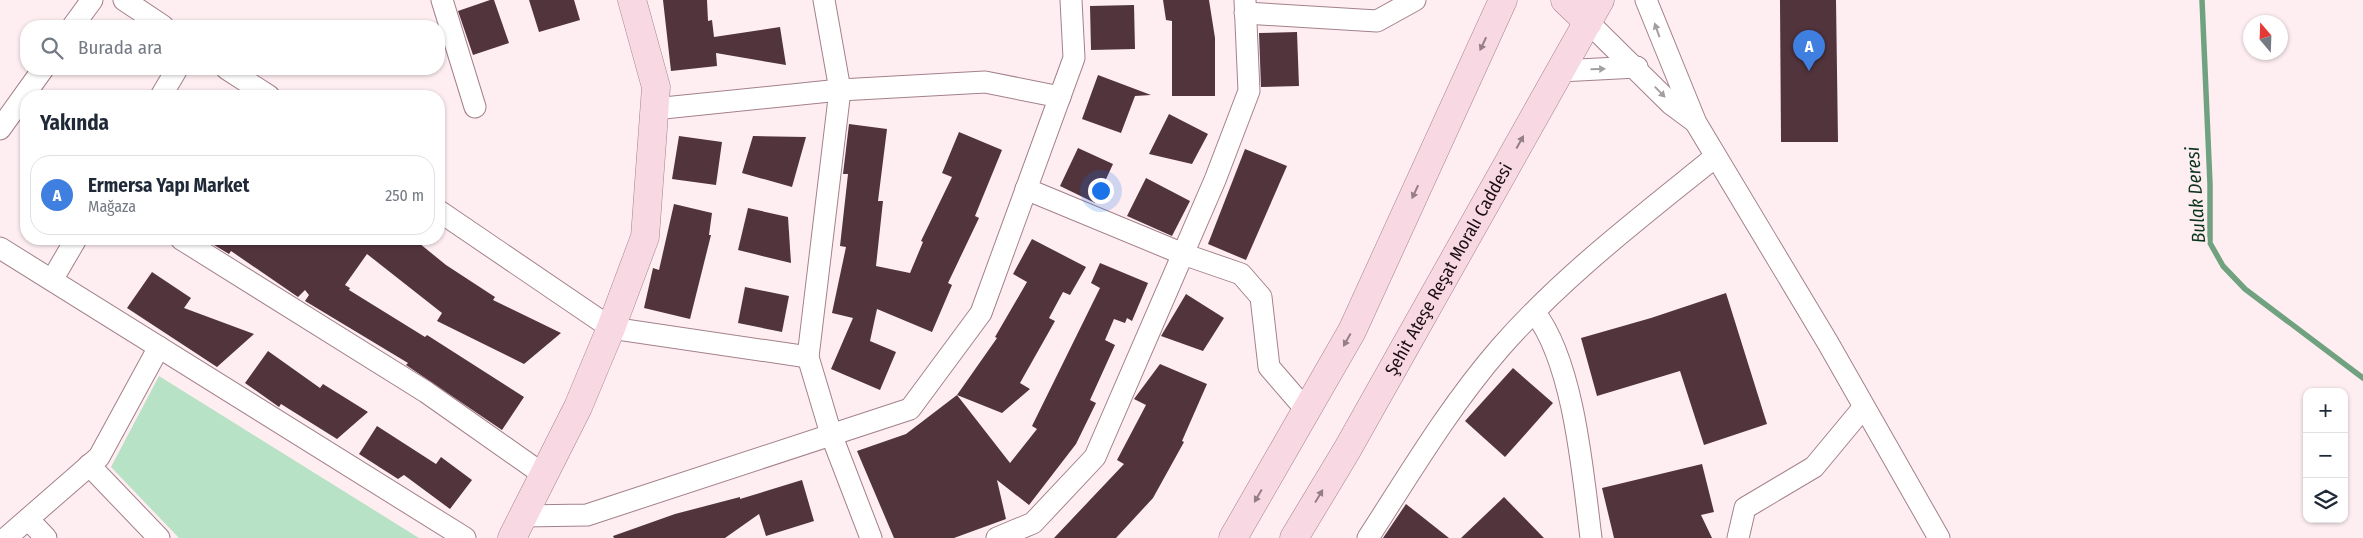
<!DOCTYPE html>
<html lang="tr">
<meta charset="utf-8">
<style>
body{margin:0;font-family:"Fira Sans Condensed",sans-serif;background:#f2f2f3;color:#1f2937}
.controls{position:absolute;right:15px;bottom:15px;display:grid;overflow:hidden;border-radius:10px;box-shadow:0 1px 4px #0004}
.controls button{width:45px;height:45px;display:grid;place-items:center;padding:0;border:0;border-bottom:1px solid #e0e1e3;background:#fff;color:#1f2937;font:25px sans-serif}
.compass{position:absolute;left:2243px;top:15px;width:45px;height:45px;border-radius:50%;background:#fff;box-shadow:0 1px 4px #0004;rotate:341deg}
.you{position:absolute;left:1100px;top:190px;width:18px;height:18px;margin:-12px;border:4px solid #fff;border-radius:50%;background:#1a73e8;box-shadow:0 0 0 8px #1a73e833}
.badge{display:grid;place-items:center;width:32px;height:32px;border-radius:50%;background:#0b8043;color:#fff;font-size:16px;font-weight:700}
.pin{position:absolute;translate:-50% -41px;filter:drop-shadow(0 1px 2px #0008)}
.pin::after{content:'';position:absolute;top:26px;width:18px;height:15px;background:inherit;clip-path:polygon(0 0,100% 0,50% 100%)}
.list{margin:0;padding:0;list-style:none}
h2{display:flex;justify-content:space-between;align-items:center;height:65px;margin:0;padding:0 20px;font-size:21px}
h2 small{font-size:16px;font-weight:400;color:#747a83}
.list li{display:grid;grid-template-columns:32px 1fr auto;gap:15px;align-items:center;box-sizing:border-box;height:80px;margin:0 10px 10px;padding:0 10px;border:1px solid #e0e1e3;border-radius:20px}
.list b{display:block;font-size:19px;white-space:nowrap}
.list p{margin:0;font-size:16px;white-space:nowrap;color:#747a83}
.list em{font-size:16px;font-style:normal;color:#747a83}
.icon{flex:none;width:28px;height:28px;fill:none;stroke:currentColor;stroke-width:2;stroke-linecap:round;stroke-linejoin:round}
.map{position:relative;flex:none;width:2363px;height:538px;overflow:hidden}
.search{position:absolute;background:#fff;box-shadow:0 1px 4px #0004;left:20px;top:20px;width:425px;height:55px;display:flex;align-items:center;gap:12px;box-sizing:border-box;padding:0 18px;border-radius:20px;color:#747a83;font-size:19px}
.panel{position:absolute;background:#fff;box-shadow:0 1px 4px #0004;left:20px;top:90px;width:425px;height:155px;border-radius:20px}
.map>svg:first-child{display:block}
</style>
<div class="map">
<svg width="2363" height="538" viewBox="0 0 2363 538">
<rect width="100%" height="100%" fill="#feeef2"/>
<!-- green -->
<polygon fill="#b8e2c5" points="159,376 419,538 179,538 111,467"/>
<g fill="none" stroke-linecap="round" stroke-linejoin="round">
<!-- stream -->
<polyline stroke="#70a280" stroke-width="5.5" points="2202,0 2210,184 2210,243 2223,266 2245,289 2363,378"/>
</g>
<!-- building -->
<g fill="#52343d">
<polygon points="490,0 494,0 509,43 473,55 458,11"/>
<polygon points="529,0 574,0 580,20 539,32"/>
<polygon points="663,0 707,0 708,21 712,20 714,37 780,27 786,65 716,53 717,66 671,71"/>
<polygon points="1163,0 1209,0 1215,38 1215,96 1172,96 1172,21 1166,20"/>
<polygon points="1780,0 1836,0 1838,142 1781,142"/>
<polygon points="1134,5 1135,49 1091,50 1090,6"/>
<polygon points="1297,32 1299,86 1261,87 1259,33"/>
<polygon points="1098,75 1151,95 1135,96 1121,133 1082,119"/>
<polygon points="1169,114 1208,134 1192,164 1149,154"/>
<polygon points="849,124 887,129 878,201 883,201 876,266 910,273 923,242 921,241 952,177 942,173 959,132 1002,150 975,216 979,218 948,283 952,285 932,332 877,309 870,341 896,352 880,390 831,369 853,318 832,313 846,247 840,246 848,174 843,174"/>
<polygon points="679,136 722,142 716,185 672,179"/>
<polygon points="753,136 806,137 792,187 742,173"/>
<polygon points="1078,148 1113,164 1095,203 1060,186"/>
<polygon points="1245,149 1287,166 1246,260 1208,244"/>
<polygon points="1146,178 1190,201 1172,236 1127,216"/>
<polygon points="674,204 712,213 709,235 711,235 690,319 644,308 653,268 659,270"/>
<polygon points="748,208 788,217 791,263 738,250"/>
<polygon points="204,239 414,239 446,265 495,297 493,300 561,333 524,364 437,321 442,313 367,254 345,285 350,288 349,290 425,337 427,335 524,397 502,430 406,365 408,363 305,301 309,295 305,290 298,297 231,251 229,254"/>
<polygon points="1032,239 1086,267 1070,295 1063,292 1049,318 1055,321 1020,383 1030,389 1002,413 957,395 997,338 995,337 1027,282 1013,274"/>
<polygon points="1100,263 1148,283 1132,321 1127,318 1125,323 1114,319 1105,340 1115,345 1090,400 1096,403 1076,444 1029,505 997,480 1006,519 954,538 894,538 857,451 906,434 957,395 1010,463 1037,429 1032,426 1100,288 1091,283"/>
<polygon points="152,272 191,298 184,308 254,334 217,367 127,308"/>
<polygon points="745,287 789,296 782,332 738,323"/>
<polygon points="1726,293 1767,424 1704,445 1680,371 1597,396 1581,338 1651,318"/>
<polygon points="1186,294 1224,318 1203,351 1161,336"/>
<polygon points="268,351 320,388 323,384 368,412 337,439 281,404 279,407 245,383"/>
<polygon points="1160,364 1207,384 1182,441 1184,442 1153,498 1116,538 1054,538 1124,464 1117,460 1146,405 1134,399"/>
<polygon points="1513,368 1553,403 1505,457 1465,421"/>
<polygon points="377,426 436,464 441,457 472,480 450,509 404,475 398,479 359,454"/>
<polygon points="1702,464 1714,512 1701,515 1712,538 1614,538 1602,488"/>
<polygon points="802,480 814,521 766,536 759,514 725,538 614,538 613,536 675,514 740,497 740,499"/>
<polygon points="1504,497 1544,538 1461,538"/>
<polygon points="1406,504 1449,538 1383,538"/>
</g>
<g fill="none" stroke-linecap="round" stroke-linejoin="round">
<!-- street casing -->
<g stroke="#a3808a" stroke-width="23">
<g id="street">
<polyline points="124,0 163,26"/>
<polyline points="442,0 475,107"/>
<polyline points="824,0 840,90 808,357 831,434 871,538"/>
<polyline points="1646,0 1696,123 1828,343 1939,538"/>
<polyline points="1245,13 1377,21 1415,0"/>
<polyline points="1588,22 1671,104 1694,121"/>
<polyline points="73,26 92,0"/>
<polyline points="227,69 269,96"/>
<polyline points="1560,71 1637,67"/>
<polyline points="161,96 177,69"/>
<polyline points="654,109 840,90 985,82 1060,97"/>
<polyline points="0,129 43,69"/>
<polyline points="1026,189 1183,254 1241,274 1261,297 1269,367 1307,411"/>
<polyline points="439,211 611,328 808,357"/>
<polyline points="181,239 426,392 544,475"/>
<polyline points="0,248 465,538"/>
<polyline points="52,280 76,239"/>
<path d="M1535,313C1574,363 1583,475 1591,538"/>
<polyline points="89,465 159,538"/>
<polyline points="523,516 587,515 910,409 981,313 1074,58 1071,0"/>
<polyline points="28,519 46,538"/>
<polyline points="6,538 99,457 159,347"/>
<polyline points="997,538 1033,523 1095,457 1215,180 1249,91 1245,0"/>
<path d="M1368,538C1410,473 1449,407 1500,348C1563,276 1641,217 1715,157"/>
<polyline points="1738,538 1745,508 1814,467 1863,408"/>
</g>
</g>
<!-- secondary casing -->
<g stroke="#a3808a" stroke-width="29">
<g id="secondary">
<polyline points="1565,0 1588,22"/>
<polyline points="512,538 578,407 611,328 645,237 656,87 632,0"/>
<polyline points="1233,538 1352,331 1503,0"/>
<path id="s1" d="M1294,538L1347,450L1600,0"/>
</g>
</g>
<!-- street -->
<use href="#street" stroke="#fff" stroke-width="21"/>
<!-- secondary -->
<use href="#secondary" stroke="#f8d9e3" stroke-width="28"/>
</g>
<!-- one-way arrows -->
<defs><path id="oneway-solid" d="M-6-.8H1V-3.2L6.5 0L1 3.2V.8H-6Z" transform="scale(1.25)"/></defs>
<g fill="#a49fa0">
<use href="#oneway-solid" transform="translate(1657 30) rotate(-110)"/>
<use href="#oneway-solid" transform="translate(1598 69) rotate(-2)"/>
<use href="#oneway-solid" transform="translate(1660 92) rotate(46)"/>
</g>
<g fill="#957e85">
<use href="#oneway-solid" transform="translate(1483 44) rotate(115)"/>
<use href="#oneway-solid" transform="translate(1520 142) rotate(-61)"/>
<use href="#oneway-solid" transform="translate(1415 192) rotate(115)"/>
<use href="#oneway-solid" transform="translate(1347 340) rotate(119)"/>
<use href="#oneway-solid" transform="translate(1258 496) rotate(120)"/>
<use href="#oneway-solid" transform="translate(1319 496) rotate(-59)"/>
</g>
<g text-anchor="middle" stroke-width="5" stroke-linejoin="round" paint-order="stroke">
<!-- street labels -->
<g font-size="18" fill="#1b0f12" stroke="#feeef2">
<text dy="6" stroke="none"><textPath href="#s1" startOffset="310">Şehit Ateşe Reşat Moralı Caddesi</textPath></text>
</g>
<!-- water labels -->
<g font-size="19" font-style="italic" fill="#0b341d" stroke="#feeef2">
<text transform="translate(2195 195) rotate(-94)" y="7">Bulak Deresi</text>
</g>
</g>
</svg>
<div class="controls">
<button>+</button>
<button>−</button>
<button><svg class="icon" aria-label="layers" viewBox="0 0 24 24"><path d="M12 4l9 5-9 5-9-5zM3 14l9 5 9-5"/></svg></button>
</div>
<svg class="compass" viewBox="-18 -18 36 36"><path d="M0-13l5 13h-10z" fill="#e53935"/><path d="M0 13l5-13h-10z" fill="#747a83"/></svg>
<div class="you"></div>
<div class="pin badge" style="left:1809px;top:71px;background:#3f7fe0">A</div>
<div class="search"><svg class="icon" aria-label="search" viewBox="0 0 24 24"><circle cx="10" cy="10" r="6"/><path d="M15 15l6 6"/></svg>Burada ara</div>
<section class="panel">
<h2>Yakında<small></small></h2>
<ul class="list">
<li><span class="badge" style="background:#3f7fe0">A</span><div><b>Ermersa Yapı Market</b><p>Mağaza</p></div><em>250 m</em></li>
</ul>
</section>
</div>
